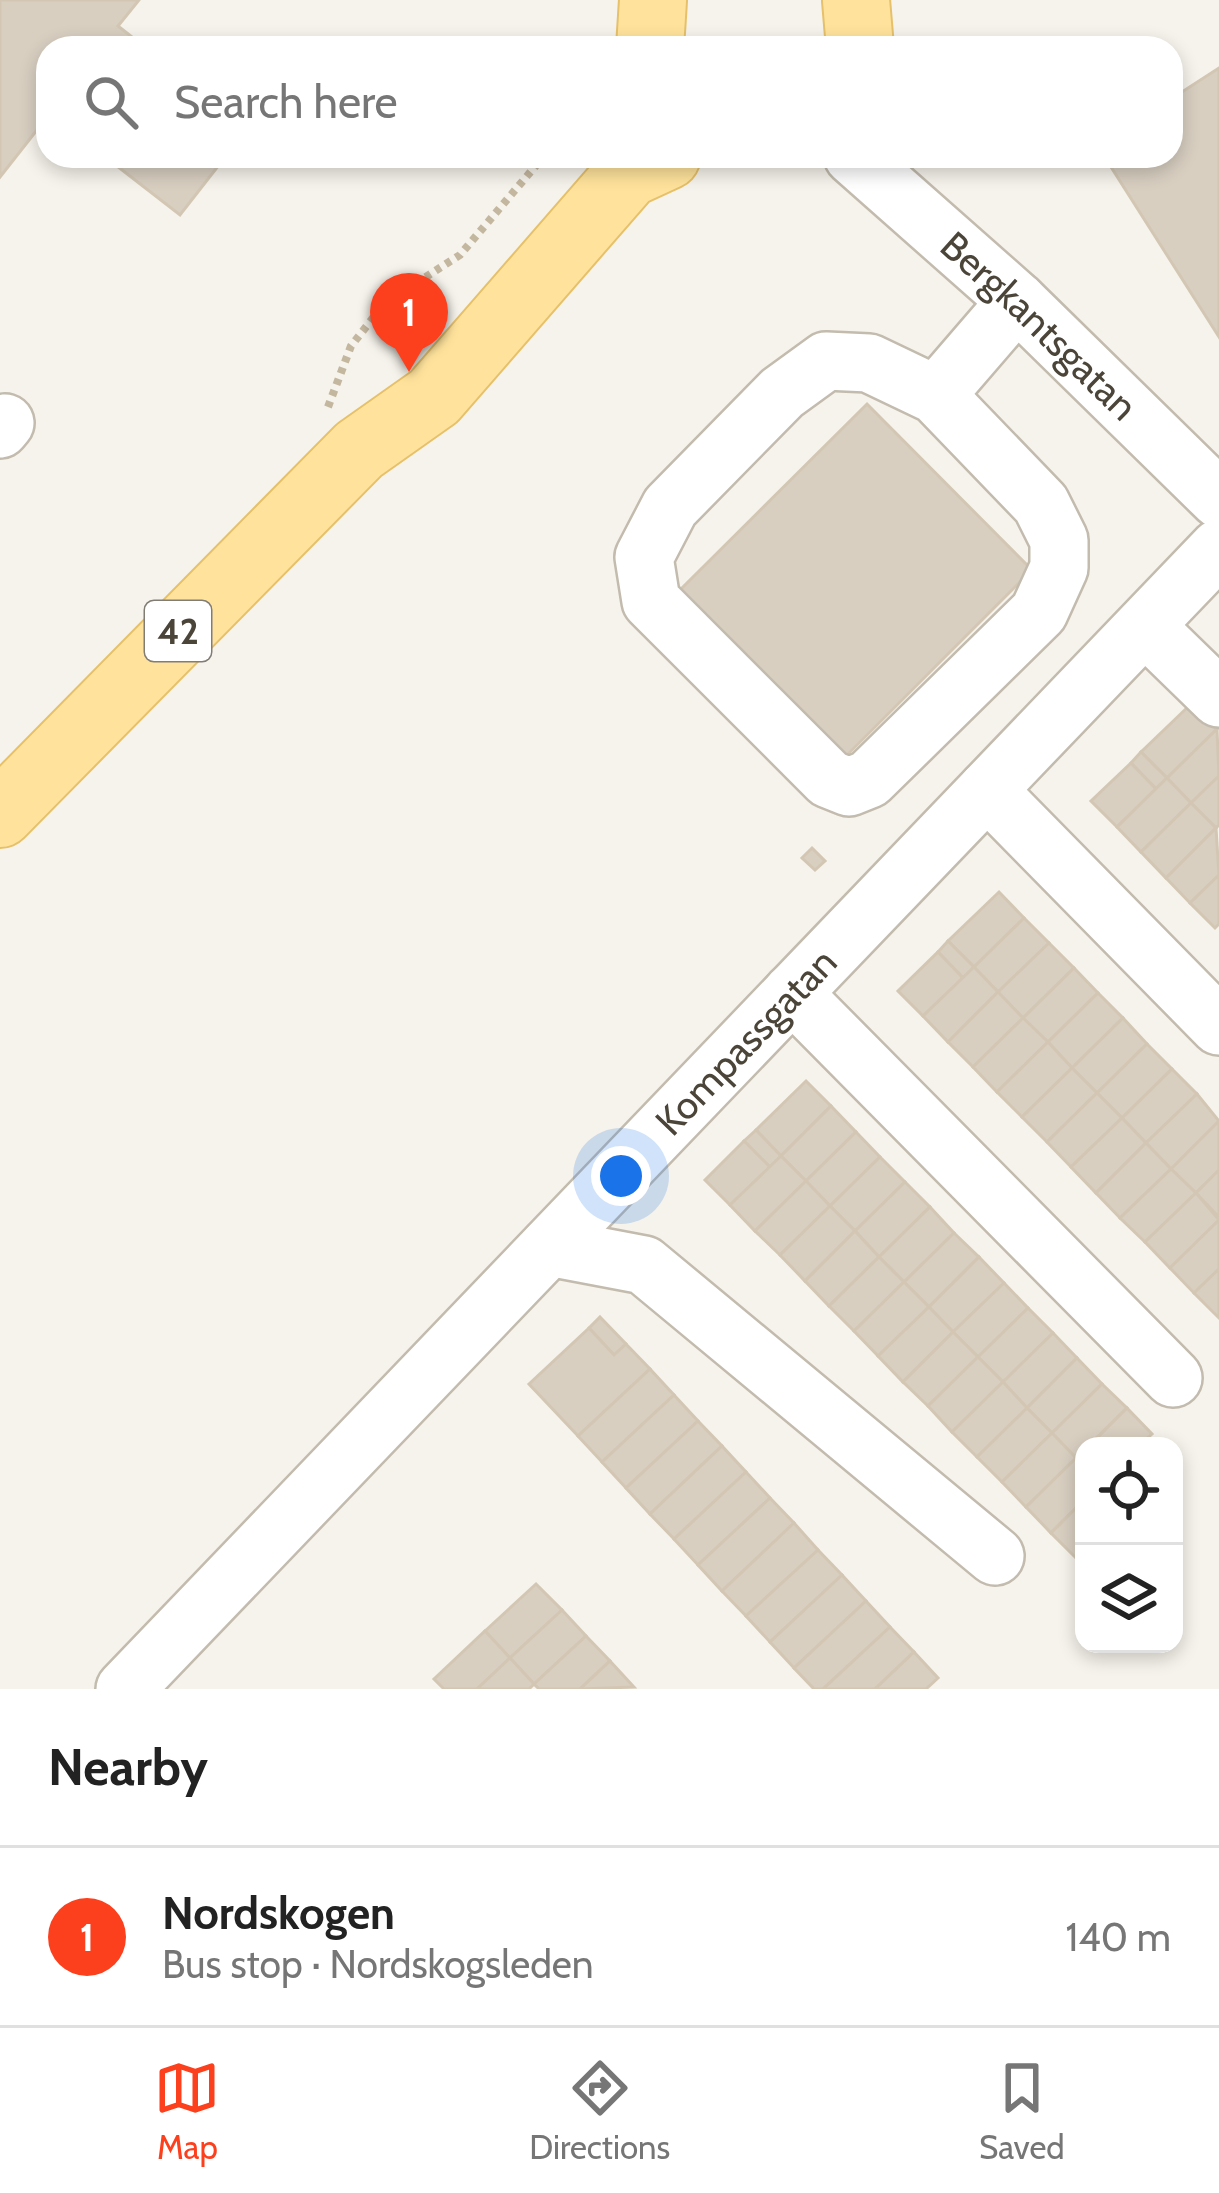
<!DOCTYPE html>
<meta charset="utf-8">
<style>
body{margin:0;font-family:Cabin,sans-serif;background:#f6f6f6;color:#222}
.controls{position:absolute;right:36px;bottom:36px;display:grid;overflow:hidden;border-radius:24px;box-shadow:0 6px 18px #0003}
.controls button{width:108px;height:108px;display:grid;place-items:center;padding:0;border:0;border-bottom:3px solid #e0e0e0;background:#fff;color:#222;font:60px sans-serif}
.you{position:absolute;left:621px;top:1176px;width:42px;height:42px;margin:-30px;border:9px solid #fff;border-radius:50%;background:#1a73e8;box-shadow:0 0 0 18px #1a73e833}
.badge{display:grid;place-items:center;width:78px;height:78px;border-radius:50%;background:#fc3f1d;color:#fff;font-size:39px;font-weight:700}
.pin{position:absolute;translate:-50% -99px;filter:drop-shadow(0 3px 6px #0008)}
.pin::after{content:'';position:absolute;top:63px;width:42px;height:36px;background:inherit;clip-path:polygon(0 0,100% 0,50% 100%)}
.list{margin:0;padding:0;list-style:none}
h2{display:flex;justify-content:space-between;align-items:center;height:156px;margin:0;padding:0 48px;font-size:51px}
h2 small{font-size:39px;font-weight:400;color:#767676}
.list li{display:grid;grid-template-columns:78px 1fr auto;gap:36px;align-items:center;box-sizing:border-box;height:180px;padding:0 48px;border-top:3px solid #e0e0e0}
.list b{display:block;font-size:45px;white-space:nowrap}
.list p{margin:0;font-size:39px;white-space:nowrap;color:#767676}
.list em{font-size:39px;font-style:normal;color:#767676}
.icon{flex:none;width:66px;height:66px;fill:none;stroke:currentColor;stroke-width:2;stroke-linecap:round;stroke-linejoin:round}
.map{position:relative;flex:none;width:1219px;height:1689px;overflow:hidden}
.search{position:absolute;background:#fff;box-shadow:0 6px 18px #0003;left:36px;right:36px;top:36px;height:132px;display:flex;align-items:center;gap:30px;box-sizing:border-box;padding:0 42px;border-radius:36px;color:#767676;font-size:45px}
.sheet{height:336px;background:#fff}
nav{display:flex;justify-content:space-around;align-items:center;box-sizing:border-box;height:168px;border-top:3px solid #e0e0e0;background:#fff;font-size:33px;color:#767676}
nav a{display:grid;justify-items:center;gap:6px}
nav .on{color:#fc3f1d}
.map>svg:first-child{display:block}
</style>
<div class="map">
<svg width="1219" height="1689" viewBox="0 0 1219 1689">
<rect width="100%" height="100%" fill="#f6f3ec"/>
<!-- building -->
<g fill="#d8cfc1" stroke="#d3c7b4" stroke-width="3">
<polygon points="0,0 139,0 118,26 146,48 48,48 48,116 0,177"/>
<polygon points="1219,68 1219,337 1104,156 1171,156 1171,99"/>
<polygon points="104,156 226,156 180,215"/>
<polygon points="867,404 1032,570 845,757 679,591"/>
<polygon points="1192,703 1217,729 1167,778 1141,752"/>
<polygon points="1217,729 1219,776 1191,803 1167,778"/>
<polygon points="1141,752 1167,778 1156,789 1131,763"/>
<polygon points="1131,763 1156,789 1117,827 1091,801"/>
<polygon points="1219,776 1219,825 1216,828 1191,803"/>
<polygon points="1167,778 1191,803 1141,852 1117,827"/>
<polygon points="1191,803 1216,828 1166,878 1141,852"/>
<polygon points="1216,828 1219,875 1190,903 1166,878"/>
<polygon points="812,848 825,861 815,870 802,858"/>
<polygon points="1219,875 1219,924 1215,928 1190,903"/>
<polygon points="999,892 1024,918 974,967 948,941"/>
<polygon points="1024,918 1049,943 998,992 974,967"/>
<polygon points="948,941 974,967 963,978 938,952"/>
<polygon points="1049,943 1074,968 1023,1018 998,992"/>
<polygon points="938,952 963,978 923,1016 898,991"/>
<polygon points="974,967 998,992 948,1042 923,1016"/>
<polygon points="1074,968 1098,993 1048,1042 1023,1018"/>
<polygon points="998,992 1023,1018 973,1067 948,1042"/>
<polygon points="1098,993 1123,1018 1072,1068 1048,1042"/>
<polygon points="1023,1018 1048,1042 997,1092 973,1067"/>
<polygon points="1123,1018 1147,1044 1097,1093 1072,1068"/>
<polygon points="1048,1042 1072,1068 1022,1117 997,1092"/>
<polygon points="1147,1044 1172,1069 1122,1118 1097,1093"/>
<polygon points="1072,1068 1097,1093 1047,1142 1022,1117"/>
<polygon points="1172,1069 1197,1094 1146,1143 1122,1118"/>
<polygon points="806,1081 831,1106 781,1156 756,1130"/>
<polygon points="1097,1093 1122,1118 1071,1167 1047,1142"/>
<polygon points="1197,1094 1219,1121 1171,1169 1146,1143"/>
<polygon points="831,1106 856,1132 806,1181 781,1156"/>
<polygon points="1122,1118 1146,1143 1096,1193 1071,1167"/>
<polygon points="1219,1121 1219,1170 1196,1193 1171,1169"/>
<polygon points="756,1130 781,1156 770,1167 744,1141"/>
<polygon points="856,1132 880,1157 830,1206 806,1181"/>
<polygon points="744,1141 770,1167 730,1205 705,1180"/>
<polygon points="1146,1143 1171,1169 1120,1218 1096,1193"/>
<polygon points="781,1156 806,1181 755,1231 730,1205"/>
<polygon points="880,1157 905,1182 855,1231 830,1206"/>
<polygon points="1171,1169 1196,1193 1145,1242 1120,1218"/>
<polygon points="1219,1170 1219,1217 1196,1193"/>
<polygon points="806,1181 830,1206 780,1255 755,1231"/>
<polygon points="905,1182 930,1207 879,1257 855,1231"/>
<polygon points="1196,1193 1219,1220 1170,1268 1145,1242"/>
<polygon points="830,1206 855,1231 805,1281 780,1255"/>
<polygon points="930,1207 954,1233 904,1282 879,1257"/>
<polygon points="1219,1220 1219,1269 1194,1293 1170,1268"/>
<polygon points="855,1231 879,1257 829,1306 805,1281"/>
<polygon points="954,1233 979,1257 929,1307 904,1282"/>
<polygon points="879,1257 904,1282 854,1331 829,1306"/>
<polygon points="979,1257 1004,1283 953,1332 929,1307"/>
<polygon points="1219,1269 1219,1318 1194,1293"/>
<polygon points="904,1282 929,1307 878,1356 854,1331"/>
<polygon points="1004,1283 1028,1308 978,1357 953,1332"/>
<polygon points="929,1307 953,1332 903,1382 878,1356"/>
<polygon points="1028,1308 1053,1333 1003,1382 978,1357"/>
<polygon points="600,1317 626,1344 614,1355 589,1328"/>
<polygon points="589,1328 614,1355 626,1344 650,1369 578,1436 529,1384"/>
<polygon points="953,1332 978,1357 928,1406 903,1382"/>
<polygon points="1053,1333 1077,1358 1027,1408 1003,1382"/>
<polygon points="978,1357 1003,1382 952,1432 928,1406"/>
<polygon points="1077,1358 1102,1384 1052,1433 1027,1408"/>
<polygon points="650,1369 674,1395 602,1462 578,1436"/>
<polygon points="1003,1382 1027,1408 977,1457 952,1432"/>
<polygon points="1102,1384 1127,1408 1076,1458 1052,1433"/>
<polygon points="674,1395 698,1421 626,1488 602,1462"/>
<polygon points="1027,1408 1052,1433 1002,1482 977,1457"/>
<polygon points="1127,1408 1152,1434 1139,1446 1089,1446"/>
<polygon points="698,1421 722,1446 650,1514 626,1488"/>
<polygon points="1052,1433 1076,1458 1026,1507 1002,1482"/>
<polygon points="722,1446 746,1472 674,1539 650,1514"/>
<polygon points="1076,1458 1084,1466 1084,1500 1051,1533 1026,1507"/>
<polygon points="746,1472 770,1498 698,1565 674,1539"/>
<polygon points="770,1498 794,1523 722,1591 698,1565"/>
<polygon points="1084,1500 1084,1550 1076,1558 1051,1533"/>
<polygon points="794,1523 818,1550 746,1616 722,1591"/>
<polygon points="818,1550 842,1575 770,1642 746,1616"/>
<polygon points="842,1575 866,1601 794,1668 770,1642"/>
<polygon points="536,1584 562,1610 510,1658 485,1631"/>
<polygon points="866,1601 890,1627 823,1689 814,1689 794,1668"/>
<polygon points="562,1610 586,1636 534,1684 510,1658"/>
<polygon points="890,1627 914,1652 875,1689 823,1689"/>
<polygon points="485,1631 510,1658 477,1689 444,1689 434,1679"/>
<polygon points="586,1636 610,1661 580,1689 539,1689 534,1684"/>
<polygon points="914,1652 938,1678 926,1689 875,1689"/>
<polygon points="510,1658 534,1684 529,1689 477,1689"/>
<polygon points="610,1661 634,1687 580,1689"/>
</g>
<g fill="none" stroke-linecap="round" stroke-linejoin="round">
<!-- minor casing -->
<g stroke="#c2bbae" stroke-width="62">
<g id="minor">
<path id="s1" d="M853,156L1017,301L1219,499"/>
<polyline points="936,395 1041,504 1059,540 1059,568 1039,612 869,779 849,787 829,779 651,601 644,557 670,507 782,393 826,361 869,363 936,395 1017,301"/>
<polyline points="0,429 5,423"/>
<polyline points="1145,626 1219,698"/>
<polyline points="987,790 1219,1026"/>
<polyline points="792,993 1173,1378"/>
<polyline points="549,1247 644,1265 995,1556"/>
<path id="s2" d="M125,1689L1219,548"/>
</g>
</g>
<!-- major casing -->
<g stroke="#e6c16a" stroke-width="70">
<g id="major">
<polyline points="856,0 860,48"/>
<polyline points="650,48 653,0"/>
<polyline points="0,814 359,450 434,397 628,174 667,156"/>
</g>
</g>
<!-- path -->
<polyline stroke="#c4b79f" stroke-width="8" stroke-dasharray="6 6" stroke-linecap="butt" points="328,407 351,346 384,304 460,255 544,156"/>
<!-- minor -->
<use href="#minor" stroke="#fff" stroke-width="57"/>
<!-- major -->
<use href="#major" stroke="#ffe39c" stroke-width="66"/>
</g>
<g text-anchor="middle" stroke-width="12" stroke-linejoin="round" paint-order="stroke">
<!-- shield labels -->
<rect fill="#fff" stroke="#817c74" stroke-width="3" x="145" y="601" width="66" height="60" rx="9"/>
<g font-size="36" font-weight="bold" fill="#4b4439">
<text x="178" y="644">42</text>
</g>
<!-- street labels -->
<g font-size="39" fill="#4b4439" stroke="#fff">
<text dy="14" stroke="none"><textPath href="#s1" startOffset="252">Bergkantsgatan</textPath></text>
<text dy="14" stroke="none"><textPath href="#s2" startOffset="897">Kompassgatan</textPath></text>
</g>
</g>
</svg>
<div class="controls">
<button><svg class="icon" aria-label="locate" viewBox="0 0 24 24"><circle cx="12" cy="12" r="6"/><path d="M12 2v4M12 18v4M2 12h4M18 12h4"/></svg></button>
<button><svg class="icon" aria-label="layers" viewBox="0 0 24 24"><path d="M12 4l9 5-9 5-9-5zM3 14l9 5 9-5"/></svg></button>
</div>
<div class="you"></div>
<div class="pin badge" style="left:409px;top:372px">1</div>
<div class="search"><svg class="icon" aria-label="search" viewBox="0 0 24 24"><circle cx="10" cy="10" r="6"/><path d="M15 15l6 6"/></svg>Search here</div>
</div>
<section class="sheet">
<h2>Nearby<small></small></h2>
<ul class="list">
<li><span class="badge">1</span><div><b>Nordskogen</b><p>Bus stop · Nordskogsleden</p></div><em>140 m</em></li>
</ul>
</section>
<nav>
<a class="on"><svg class="icon" aria-label="map" viewBox="0 0 24 24"><path d="M3 6l6-2 6 2 6-2v14l-6 2-6-2-6 2zM9 4v14M15 6v14"/></svg>Map</a>
<a><svg class="icon" aria-label="directions" viewBox="0 0 24 24"><path d="M12 3l9 9-9 9-9-9zM9 14v-3h6M13 9l2 2-2 2"/></svg>Directions</a>
<a><svg class="icon" aria-label="saved" viewBox="0 0 24 24"><path d="M7 4h10v16l-5-4-5 4z"/></svg>Saved</a>
</nav>
